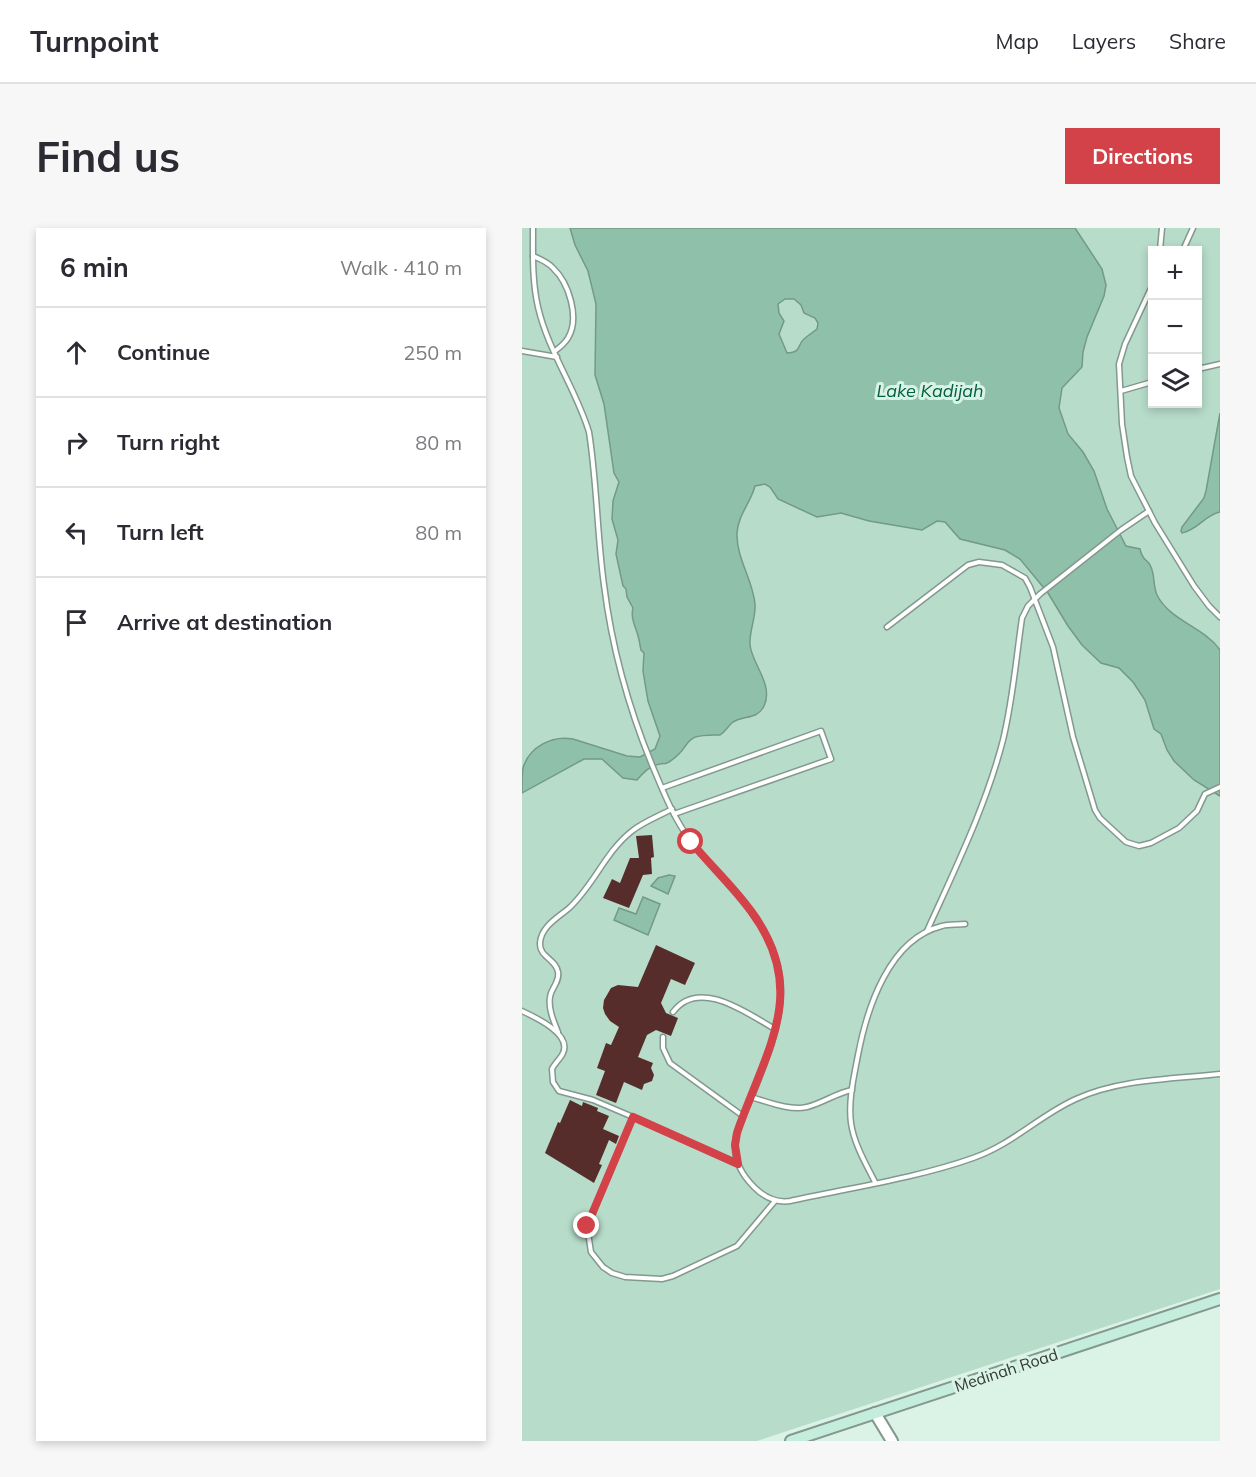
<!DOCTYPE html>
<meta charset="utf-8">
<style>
body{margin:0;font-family:Mulish,sans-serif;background:#f7f7f7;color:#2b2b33}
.controls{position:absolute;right:18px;top:18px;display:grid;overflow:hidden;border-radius:0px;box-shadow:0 3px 9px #0003}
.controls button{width:54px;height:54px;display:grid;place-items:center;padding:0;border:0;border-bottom:2px solid #e1e1e2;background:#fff;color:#2b2b33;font:30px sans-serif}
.stop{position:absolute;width:18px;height:18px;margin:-14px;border:4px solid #d24248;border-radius:50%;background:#fff}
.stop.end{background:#d24248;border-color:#fff;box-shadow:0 2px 6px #0008}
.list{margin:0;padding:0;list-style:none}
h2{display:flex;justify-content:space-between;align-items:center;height:78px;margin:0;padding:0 24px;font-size:26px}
h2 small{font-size:20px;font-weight:400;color:#7c7c81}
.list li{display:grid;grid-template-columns:39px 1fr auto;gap:18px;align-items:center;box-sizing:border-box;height:90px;padding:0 24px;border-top:2px solid #e1e1e2}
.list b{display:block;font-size:22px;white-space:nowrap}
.list em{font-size:20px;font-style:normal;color:#7c7c81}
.icon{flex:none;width:33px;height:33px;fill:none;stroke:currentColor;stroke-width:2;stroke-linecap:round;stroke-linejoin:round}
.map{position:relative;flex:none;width:698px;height:1213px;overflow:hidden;border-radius:0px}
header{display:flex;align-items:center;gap:36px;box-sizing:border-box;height:84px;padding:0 30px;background:#fff;border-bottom:2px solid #e1e1e2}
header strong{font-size:28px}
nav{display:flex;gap:33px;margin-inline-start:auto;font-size:21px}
.intro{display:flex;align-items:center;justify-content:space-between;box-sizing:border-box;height:144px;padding:0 36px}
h1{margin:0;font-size:42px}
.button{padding:15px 27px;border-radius:0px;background:#d24248;color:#fff;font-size:21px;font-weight:700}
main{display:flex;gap:36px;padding:0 36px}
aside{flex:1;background:#fff;border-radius:0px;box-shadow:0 3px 9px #0003}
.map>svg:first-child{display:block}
</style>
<header>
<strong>Turnpoint</strong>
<nav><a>Map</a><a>Layers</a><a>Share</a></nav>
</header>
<div class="intro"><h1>Find us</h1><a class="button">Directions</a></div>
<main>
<aside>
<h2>6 min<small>Walk · 410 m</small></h2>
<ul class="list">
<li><svg class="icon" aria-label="ahead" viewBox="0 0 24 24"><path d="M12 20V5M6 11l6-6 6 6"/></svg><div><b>Continue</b></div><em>250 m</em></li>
<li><svg class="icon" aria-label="right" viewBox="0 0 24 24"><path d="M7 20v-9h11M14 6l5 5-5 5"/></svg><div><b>Turn right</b></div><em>80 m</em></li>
<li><svg class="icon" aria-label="left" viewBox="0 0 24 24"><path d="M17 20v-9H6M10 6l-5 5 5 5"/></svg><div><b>Turn left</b></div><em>80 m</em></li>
<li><svg class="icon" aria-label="arrive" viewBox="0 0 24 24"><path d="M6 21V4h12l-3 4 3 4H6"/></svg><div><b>Arrive at destination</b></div></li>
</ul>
</aside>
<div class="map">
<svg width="698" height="1213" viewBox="0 0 698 1213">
<rect width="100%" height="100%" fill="#dbf2e7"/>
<!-- green -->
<path fill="#b7dcca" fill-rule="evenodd" d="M0,0H698V1061L235,1213H0ZM630,22H676V176H630Z"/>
<!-- water -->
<g fill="#8fc1aa" stroke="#739987" stroke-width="1.5" fill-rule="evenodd">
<path d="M48,0H553L580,41L584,57L582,68L565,109L561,124L560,139L540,160L537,180L546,206L561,224L572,243L585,281L604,318L618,321C621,335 625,329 629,339C633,348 631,358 635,367C648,393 682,399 698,422V568L672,552L652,533L645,522L639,506L632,501L623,472L611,454L597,440L579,435L560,417L546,398L526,365L498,331L483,322L438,311L423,294L415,293L400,302L347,293L319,285L295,289L256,271L248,259L243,256L233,258C229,274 216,287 215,305C214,330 231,352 233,376C234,390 227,403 228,417C230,436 252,457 242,478C235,492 222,487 211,494C206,498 204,503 198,507C155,506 174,517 147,534C139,538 145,534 138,536C127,538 121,545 115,552L101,550L80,531H62L0,565C0,557 0,547 1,540C7,519 30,507 51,511L105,528L118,529L133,521L138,508L126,473L121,443L122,425L119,422C118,419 118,415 117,412C115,400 108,392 111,380L105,369L104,361L101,358L94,326L96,312L90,291L91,273L97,254L92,245L82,176L73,147L74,76L66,43L53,17ZM263,71H272L279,77L282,85L293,90L296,95L295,101C291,104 287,107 283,110C274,117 281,124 265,125L257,106L262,93L257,85L256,76Z"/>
<path d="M698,185V284C684,286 676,302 660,305L659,303L660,299L682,270L684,263Z"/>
<polygon points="147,647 153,648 146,666 129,658 136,650"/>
<polygon points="121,669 138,676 126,707 92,692 97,680 114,686"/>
</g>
<!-- building -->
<g fill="#572d2c">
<polygon points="130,607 132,629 129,630 130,646 121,647 107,680 81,670 90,651 98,655 108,630 117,630 114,608"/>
<polygon points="134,717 173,735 163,757 149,751 139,775 144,785 156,790 149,808 134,802 125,807 116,829 131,835 129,840 132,847 130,853 122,856 120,862 102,854 94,875 74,867 83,843 75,840 84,815 89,817 97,799 88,793 83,786 81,780 82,772 89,760 96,757 116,759"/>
<polygon points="48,872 60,878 61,874 76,880 75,883 87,888 81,901 97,908 94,916 87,912 77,936 80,937 72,955 23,925 36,894 38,895"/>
</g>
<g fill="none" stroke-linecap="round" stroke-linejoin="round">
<!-- service casing -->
<g stroke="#83988e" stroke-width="7">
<g id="service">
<path d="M11,0C11,26 10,53 16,79C26,123 54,161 67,204C75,255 75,306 82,357C90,421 108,485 133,544C143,568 153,592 168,612C201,656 251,692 258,750C263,789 244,833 230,868C223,884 213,901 213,919C213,935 221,948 232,959C242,969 254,975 268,973C327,960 395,950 451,930C491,916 518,887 554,871C597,851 651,851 698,846"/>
<polyline points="638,22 640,0"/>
<polyline points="661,22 671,0"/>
<path d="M11,28C18,31 26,34 31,40C47,55 58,90 46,110C43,115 37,120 33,123"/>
<polyline points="630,58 603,116 597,136 600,196 605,229 609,248 633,295 672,358 687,378 698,389"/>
<polyline points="0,123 35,129"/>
<polyline points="676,141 698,136"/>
<polyline points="599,163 630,154"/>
<polyline points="365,399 446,337 457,334 480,337 503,350 508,359 531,419 551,509 573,582 578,590 604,614 617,618 629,615 657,600 675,583 683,566 698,559"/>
<polyline points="140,560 299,503 309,531 152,586"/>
<path d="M405,703C433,641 464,578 481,512C491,471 494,431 500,390L506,378L518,366L599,302L627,283"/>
<path d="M0,783C13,789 50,806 41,825C39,830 33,835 30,841L31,854L37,863L71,872L111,889"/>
<path d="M151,784C177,749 226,786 253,801"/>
<path d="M36,804C32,794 26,781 28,769C29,760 38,754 36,744C34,731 17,729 18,715C19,699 35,690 46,681C71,659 83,624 110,603C121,594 137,588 150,581"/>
<polyline points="141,809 141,820 148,835 221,888"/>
<path d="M229,869C246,874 268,883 285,879C301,875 314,865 330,862"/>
<polyline points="216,936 111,889 65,998 69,1024 81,1039 90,1045 103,1049 140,1051 151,1048 215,1018 253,973"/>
<path d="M353,954C344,936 332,916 329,895C326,873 332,848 336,827C345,780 367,711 420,698C427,696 435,697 443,696"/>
</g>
</g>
<!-- tertiary casing -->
<g stroke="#83988e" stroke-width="14">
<polyline id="tertiary" points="353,1185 370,1213"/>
</g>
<!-- secondary casing -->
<g stroke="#83988e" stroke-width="14">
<polyline id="secondary" points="269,1213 698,1071"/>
</g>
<!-- service -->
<use href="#service" stroke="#fff" stroke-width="4"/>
<!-- tertiary -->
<use href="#tertiary" stroke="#fff" stroke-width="10"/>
<!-- secondary -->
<use href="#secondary" stroke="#c4edde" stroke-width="10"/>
</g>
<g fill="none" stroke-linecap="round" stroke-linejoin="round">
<!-- route -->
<path stroke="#d24248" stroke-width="8" d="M65,998L111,889L216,936L213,917L215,905C243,823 289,764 229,683C211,658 188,637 169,614"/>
</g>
<g text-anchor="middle" stroke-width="6" stroke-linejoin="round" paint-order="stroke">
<!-- street labels -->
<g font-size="16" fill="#323b36" stroke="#dbf2e7">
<text transform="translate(484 1142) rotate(-18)" y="6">Medinah Road</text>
</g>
<!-- water labels -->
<g font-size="18" font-style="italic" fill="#006143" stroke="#dbf2e7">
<text x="408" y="169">Lake Kadijah</text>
</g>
</g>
</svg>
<div class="controls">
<button>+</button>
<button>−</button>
<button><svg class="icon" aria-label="layers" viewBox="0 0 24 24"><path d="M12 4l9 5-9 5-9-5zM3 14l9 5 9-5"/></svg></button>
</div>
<div class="stop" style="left:169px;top:614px"></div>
<div class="stop end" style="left:65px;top:998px"></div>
</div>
</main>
